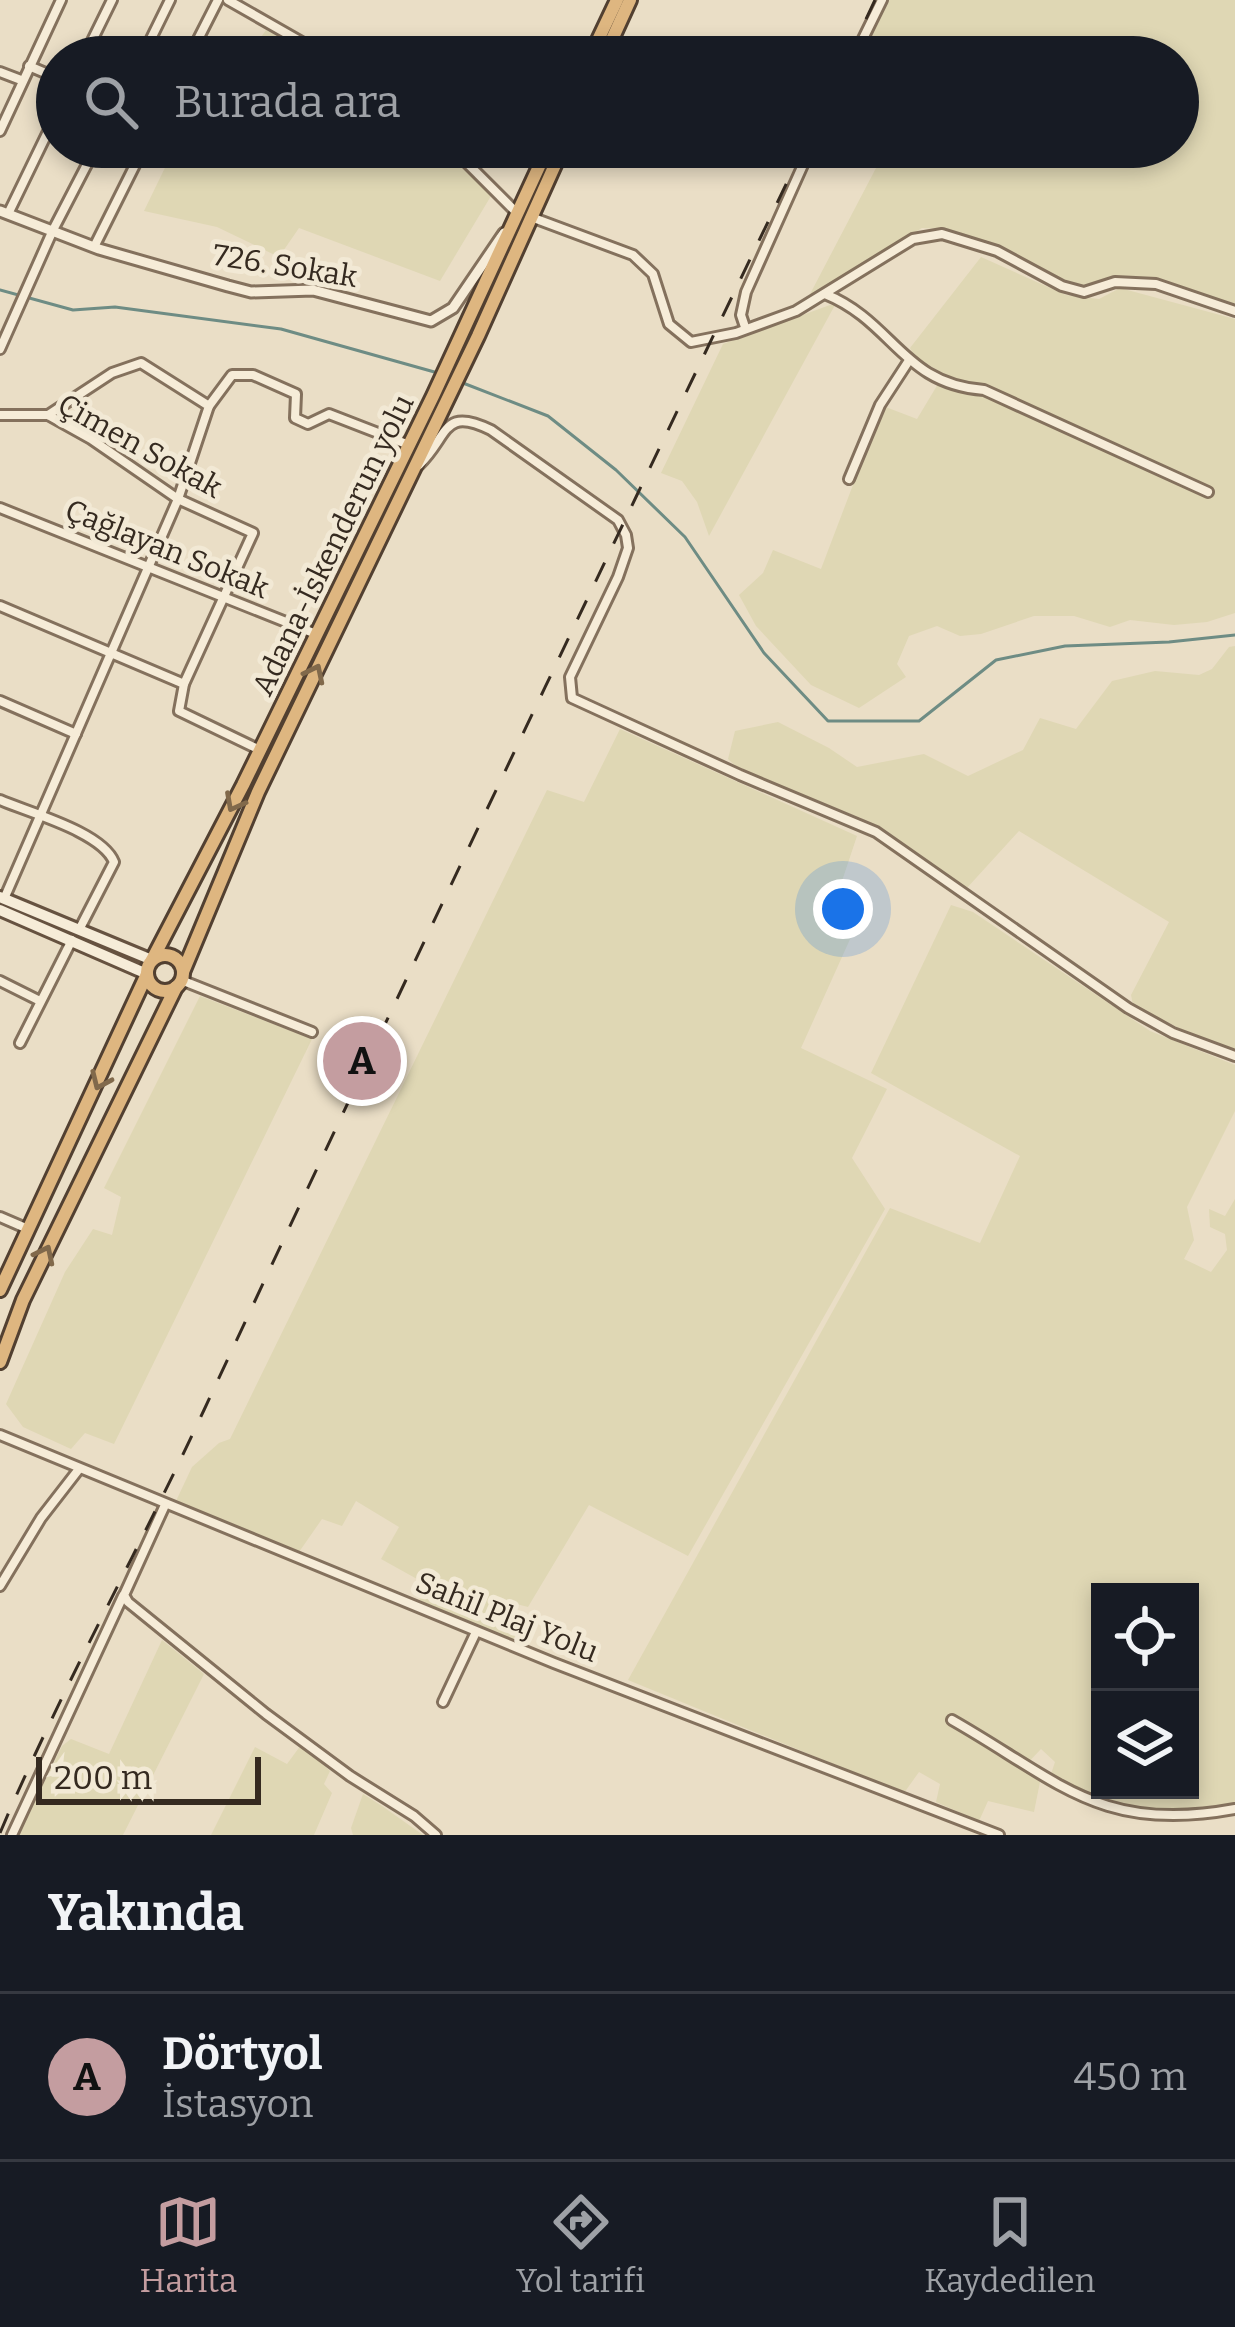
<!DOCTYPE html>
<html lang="tr">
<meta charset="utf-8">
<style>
body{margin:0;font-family:Bitter,serif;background:#242831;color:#f1f3f6}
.controls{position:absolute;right:36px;bottom:36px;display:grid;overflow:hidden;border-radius:0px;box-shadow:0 6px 18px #0003}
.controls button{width:108px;height:108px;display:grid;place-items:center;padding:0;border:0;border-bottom:3px solid #363941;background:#171b24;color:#f1f3f6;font:60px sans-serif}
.scale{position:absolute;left:36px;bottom:30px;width:225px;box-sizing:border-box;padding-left:12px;border:6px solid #352a20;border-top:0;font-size:33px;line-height:42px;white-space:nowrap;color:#352a20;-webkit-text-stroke:9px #f2e9d5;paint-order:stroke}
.you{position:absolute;left:843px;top:909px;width:42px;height:42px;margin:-30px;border:9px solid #fff;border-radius:50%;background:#1a73e8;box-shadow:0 0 0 18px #1a73e833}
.badge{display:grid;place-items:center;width:78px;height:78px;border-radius:50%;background:#c49da0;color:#111;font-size:39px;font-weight:700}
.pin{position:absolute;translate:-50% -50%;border:6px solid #fff;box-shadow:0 3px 12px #0006}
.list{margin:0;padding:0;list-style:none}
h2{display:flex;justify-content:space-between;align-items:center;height:156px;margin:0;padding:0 48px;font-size:51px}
h2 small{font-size:39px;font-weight:400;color:#9ea1a6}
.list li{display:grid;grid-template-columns:78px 1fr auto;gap:36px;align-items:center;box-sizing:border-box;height:168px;padding:0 48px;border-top:3px solid #363941}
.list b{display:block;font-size:45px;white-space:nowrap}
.list p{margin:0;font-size:39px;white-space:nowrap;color:#9ea1a6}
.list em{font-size:39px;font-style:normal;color:#9ea1a6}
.icon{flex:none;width:66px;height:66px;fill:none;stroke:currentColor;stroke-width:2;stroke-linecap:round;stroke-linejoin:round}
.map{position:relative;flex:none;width:1235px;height:1835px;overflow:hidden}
.search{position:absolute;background:#171b24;box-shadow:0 6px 18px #0003;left:36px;right:36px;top:36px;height:132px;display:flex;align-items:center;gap:30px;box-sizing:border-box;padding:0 42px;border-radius:66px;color:#9ea1a6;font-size:45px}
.sheet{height:324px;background:#171b24}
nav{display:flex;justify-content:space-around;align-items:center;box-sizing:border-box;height:168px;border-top:3px solid #363941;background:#171b24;font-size:33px;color:#9ea1a6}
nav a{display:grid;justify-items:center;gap:6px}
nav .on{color:#c49da0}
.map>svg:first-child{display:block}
</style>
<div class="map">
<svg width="1235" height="1835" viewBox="0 0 1235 1835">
<rect width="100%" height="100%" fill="#eadec6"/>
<!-- farmland -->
<g fill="#dfd7b4" fill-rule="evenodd">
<polygon points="888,0 1235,0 1235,306 1163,282 1113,278 1080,288 943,229 922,228 808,298 887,147 1178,147 1178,57 860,57"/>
<polygon points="266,30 319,57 220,57 228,41 248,56"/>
<polygon points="175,147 442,147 491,196 440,281 299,228 279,257 217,227 144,211"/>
<polygon points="981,257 1066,295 1099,299 1120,288 1235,319 1235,613 1207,622 1174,625 1130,620 1110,627 1074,616 1034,616 981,634 960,636 937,626 909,636 897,664 906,677 859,708 811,685 756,626 739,595 763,573 773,550 821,569 883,406 917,419 938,384 941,372 915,357 910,348"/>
<polygon points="830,305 835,305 709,536 697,502 682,481 661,473 723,344"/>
<polygon points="1235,646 1235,1052 1207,1042 1133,1005 1131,995 1169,922 1019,831 966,889 918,853 861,818 741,771 728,759 735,731 778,722 829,748 857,767 924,754 968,776 1023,750 1040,718 1076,729 1112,681 1155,671 1199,675 1212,669 1229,647"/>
<polygon points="620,729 857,836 836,899 860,917 801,1048 887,1089 852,1158 885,1209 688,1556 589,1505 528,1607 509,1602 501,1615 521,1629 512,1640 419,1600 426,1584 381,1559 399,1527 356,1501 342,1526 322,1519 299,1552 176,1501 192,1467 219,1443 230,1439 547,790 584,802"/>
<path d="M951,905L973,912L1150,1031L1235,1065V1111L1187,1207L1194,1240L1184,1259L1211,1272L1227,1250L1225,1234L1210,1227L1209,1209L1225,1216L1235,1199V1804L1195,1812L1129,1810L1090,1797L1050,1777L1055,1762L1041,1749L1023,1768L1040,1782L1034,1812L988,1801L979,1821L936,1802L940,1784L919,1772L904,1793L628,1680L890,1208L980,1243L1020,1156L871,1073ZM1100,1592H1190V1790H1100Z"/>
<polygon points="200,996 312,1039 114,1444 85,1433 71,1449 23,1427 6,1404 65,1272 93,1229 112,1235 121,1197 104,1188"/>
<polygon points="162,1640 204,1674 123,1835 18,1835 62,1746 71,1739 109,1754"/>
<polygon points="301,1745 330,1771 324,1784 332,1793 314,1835 211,1835 255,1747 287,1764"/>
<polygon points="363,1794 382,1806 423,1835 353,1835 351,1828"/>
</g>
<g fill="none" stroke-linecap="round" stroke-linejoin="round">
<!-- stream -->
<g stroke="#6e8c84" stroke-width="3">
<polyline points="0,290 73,310 115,307 281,329 438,373"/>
<polyline points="463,383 548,416 616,470 685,537 764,653 828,721 919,721 996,660 1065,646 1169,642 1235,635"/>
</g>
<!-- minor casing -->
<g stroke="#84715d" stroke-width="14">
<g id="minor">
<polyline points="228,0 328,57"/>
<polyline points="84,57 112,0"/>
<polyline points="142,57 170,0"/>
<polyline points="189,57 218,0"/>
<polyline points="854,57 882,0"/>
<polyline points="29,66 57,78"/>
<polyline points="0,72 21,80"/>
<polyline points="0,131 61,0"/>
<polyline points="451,147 516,212"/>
<polyline points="8,214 57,113"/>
<polyline points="531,217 633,255 653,274 669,324 691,342 736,333 796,311 913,239 942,234 997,251 1062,286 1084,292 1115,282 1156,284 1235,311"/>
<polyline points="94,247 144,147"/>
<path d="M825,294C894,322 902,384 984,390L1208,492"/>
<polyline points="745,327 741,315 746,292 811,147"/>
<polyline points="0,349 53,230 96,147"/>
<polyline points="209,406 232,375 253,375 296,394 295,418 308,424 329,414 409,445"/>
<polyline points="0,415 48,415 91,439 178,499 253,533 184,684 179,711 260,750"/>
<path d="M419,465C449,436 442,406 491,430L618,520L626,535L628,548L618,577L570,677L572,698L740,775L876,832L1128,1008L1173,1033L1235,1056"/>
<polyline points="849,479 880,405 908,362"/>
<polyline points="0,508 316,634"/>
<polyline points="0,606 184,684"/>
<polyline points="0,701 76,734"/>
<path d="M0,800C30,813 102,832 114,862L79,930"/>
<polyline points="4,899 178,499 209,406 141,363 112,373 48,415"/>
<polyline points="181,980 312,1032"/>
<polyline points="0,981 40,1001"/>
<polyline points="20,1043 72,940"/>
<polyline points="0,1217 28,1229"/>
<polyline points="0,1435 554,1663 999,1835"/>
<polyline points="165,1505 124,1595 128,1602 266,1714 350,1776 414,1816 436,1835"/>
<polyline points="0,1586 41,1518 79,1469"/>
<polyline points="443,1702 476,1632"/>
<path d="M952,1720C1059,1781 1101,1834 1235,1809"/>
<polyline points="12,1835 123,1596"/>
</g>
</g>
<!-- tertiary casing -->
<g stroke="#84715d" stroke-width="15">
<polyline id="tertiary" points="0,211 99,249 228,286 251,292 313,290 431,321 453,308 504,233"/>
</g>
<!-- secondary casing -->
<g stroke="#665240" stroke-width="16">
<g id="secondary">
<polyline points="0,897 152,960"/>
<polyline points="0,910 147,974"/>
</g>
</g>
<!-- trunk casing -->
<g stroke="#524031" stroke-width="18">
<g id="trunk">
<polyline points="590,57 617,0"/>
<polyline points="604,57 630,0"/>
<circle cx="165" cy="973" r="18"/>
<polyline points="152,960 243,785 433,396 548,147"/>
<polyline points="183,972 258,792 478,336 563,147"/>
<polyline points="0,1290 147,974"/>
<polyline points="0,1362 23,1300 176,987"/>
</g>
</g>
<!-- minor -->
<use href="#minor" stroke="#f6ecd8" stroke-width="8"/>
<!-- tertiary -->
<use href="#tertiary" stroke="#f6ecd8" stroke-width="9"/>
<!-- secondary -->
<use href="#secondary" stroke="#f6ecd8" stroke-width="10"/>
<!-- trunk -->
<use href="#trunk" stroke="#deb680" stroke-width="12"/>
<!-- rail -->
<g stroke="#352a20" stroke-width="3" stroke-dasharray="21 21" stroke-linecap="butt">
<polyline points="848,57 875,0"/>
<path d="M0,1833C61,1689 138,1552 204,1410C401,987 602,567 804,147"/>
</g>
</g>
<!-- one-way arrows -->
<defs><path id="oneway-chevron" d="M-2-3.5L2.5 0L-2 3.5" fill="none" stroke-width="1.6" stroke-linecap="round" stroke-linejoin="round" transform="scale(3)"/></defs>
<g stroke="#81694b">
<use href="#oneway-chevron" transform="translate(315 673) rotate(-64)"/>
<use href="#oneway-chevron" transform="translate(234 803) rotate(118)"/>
<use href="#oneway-chevron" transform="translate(100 1081) rotate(114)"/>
<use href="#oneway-chevron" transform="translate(45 1254) rotate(-64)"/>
</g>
<g text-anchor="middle" stroke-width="10" stroke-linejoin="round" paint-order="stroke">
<!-- street labels -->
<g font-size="30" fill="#352a20" stroke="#f2e9d5">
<text transform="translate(285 266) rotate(9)" y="10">726. Sokak</text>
<text transform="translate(140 446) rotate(29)" y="10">Çimen Sokak</text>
<text transform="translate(333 545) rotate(-64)" y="10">Adana-İskenderun yolu</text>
<text transform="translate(167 549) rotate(22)" y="10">Çağlayan Sokak</text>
<text transform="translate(507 1617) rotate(22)" y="10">Sahil Plaj Yolu</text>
</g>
</g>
</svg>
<div class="controls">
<button><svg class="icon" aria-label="locate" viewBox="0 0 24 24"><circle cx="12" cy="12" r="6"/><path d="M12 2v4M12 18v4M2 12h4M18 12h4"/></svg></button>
<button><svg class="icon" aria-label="layers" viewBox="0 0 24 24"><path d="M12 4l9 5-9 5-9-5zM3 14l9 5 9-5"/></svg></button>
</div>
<div class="scale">200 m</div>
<div class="you"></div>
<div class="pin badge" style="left:362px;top:1061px">A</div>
<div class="search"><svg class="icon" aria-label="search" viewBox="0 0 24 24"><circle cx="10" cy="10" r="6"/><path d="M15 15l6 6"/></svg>Burada ara</div>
</div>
<section class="sheet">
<h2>Yakında<small></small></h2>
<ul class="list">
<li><span class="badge">A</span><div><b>Dörtyol</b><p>İstasyon</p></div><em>450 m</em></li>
</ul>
</section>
<nav>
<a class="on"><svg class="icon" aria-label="map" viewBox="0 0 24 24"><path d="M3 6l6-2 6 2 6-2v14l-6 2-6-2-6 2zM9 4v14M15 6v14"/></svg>Harita</a>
<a><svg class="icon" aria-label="directions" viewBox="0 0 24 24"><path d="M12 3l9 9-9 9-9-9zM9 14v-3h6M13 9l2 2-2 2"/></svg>Yol tarifi</a>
<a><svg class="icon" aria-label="saved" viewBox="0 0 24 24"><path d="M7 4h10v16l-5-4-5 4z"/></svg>Kaydedilen</a>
</nav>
